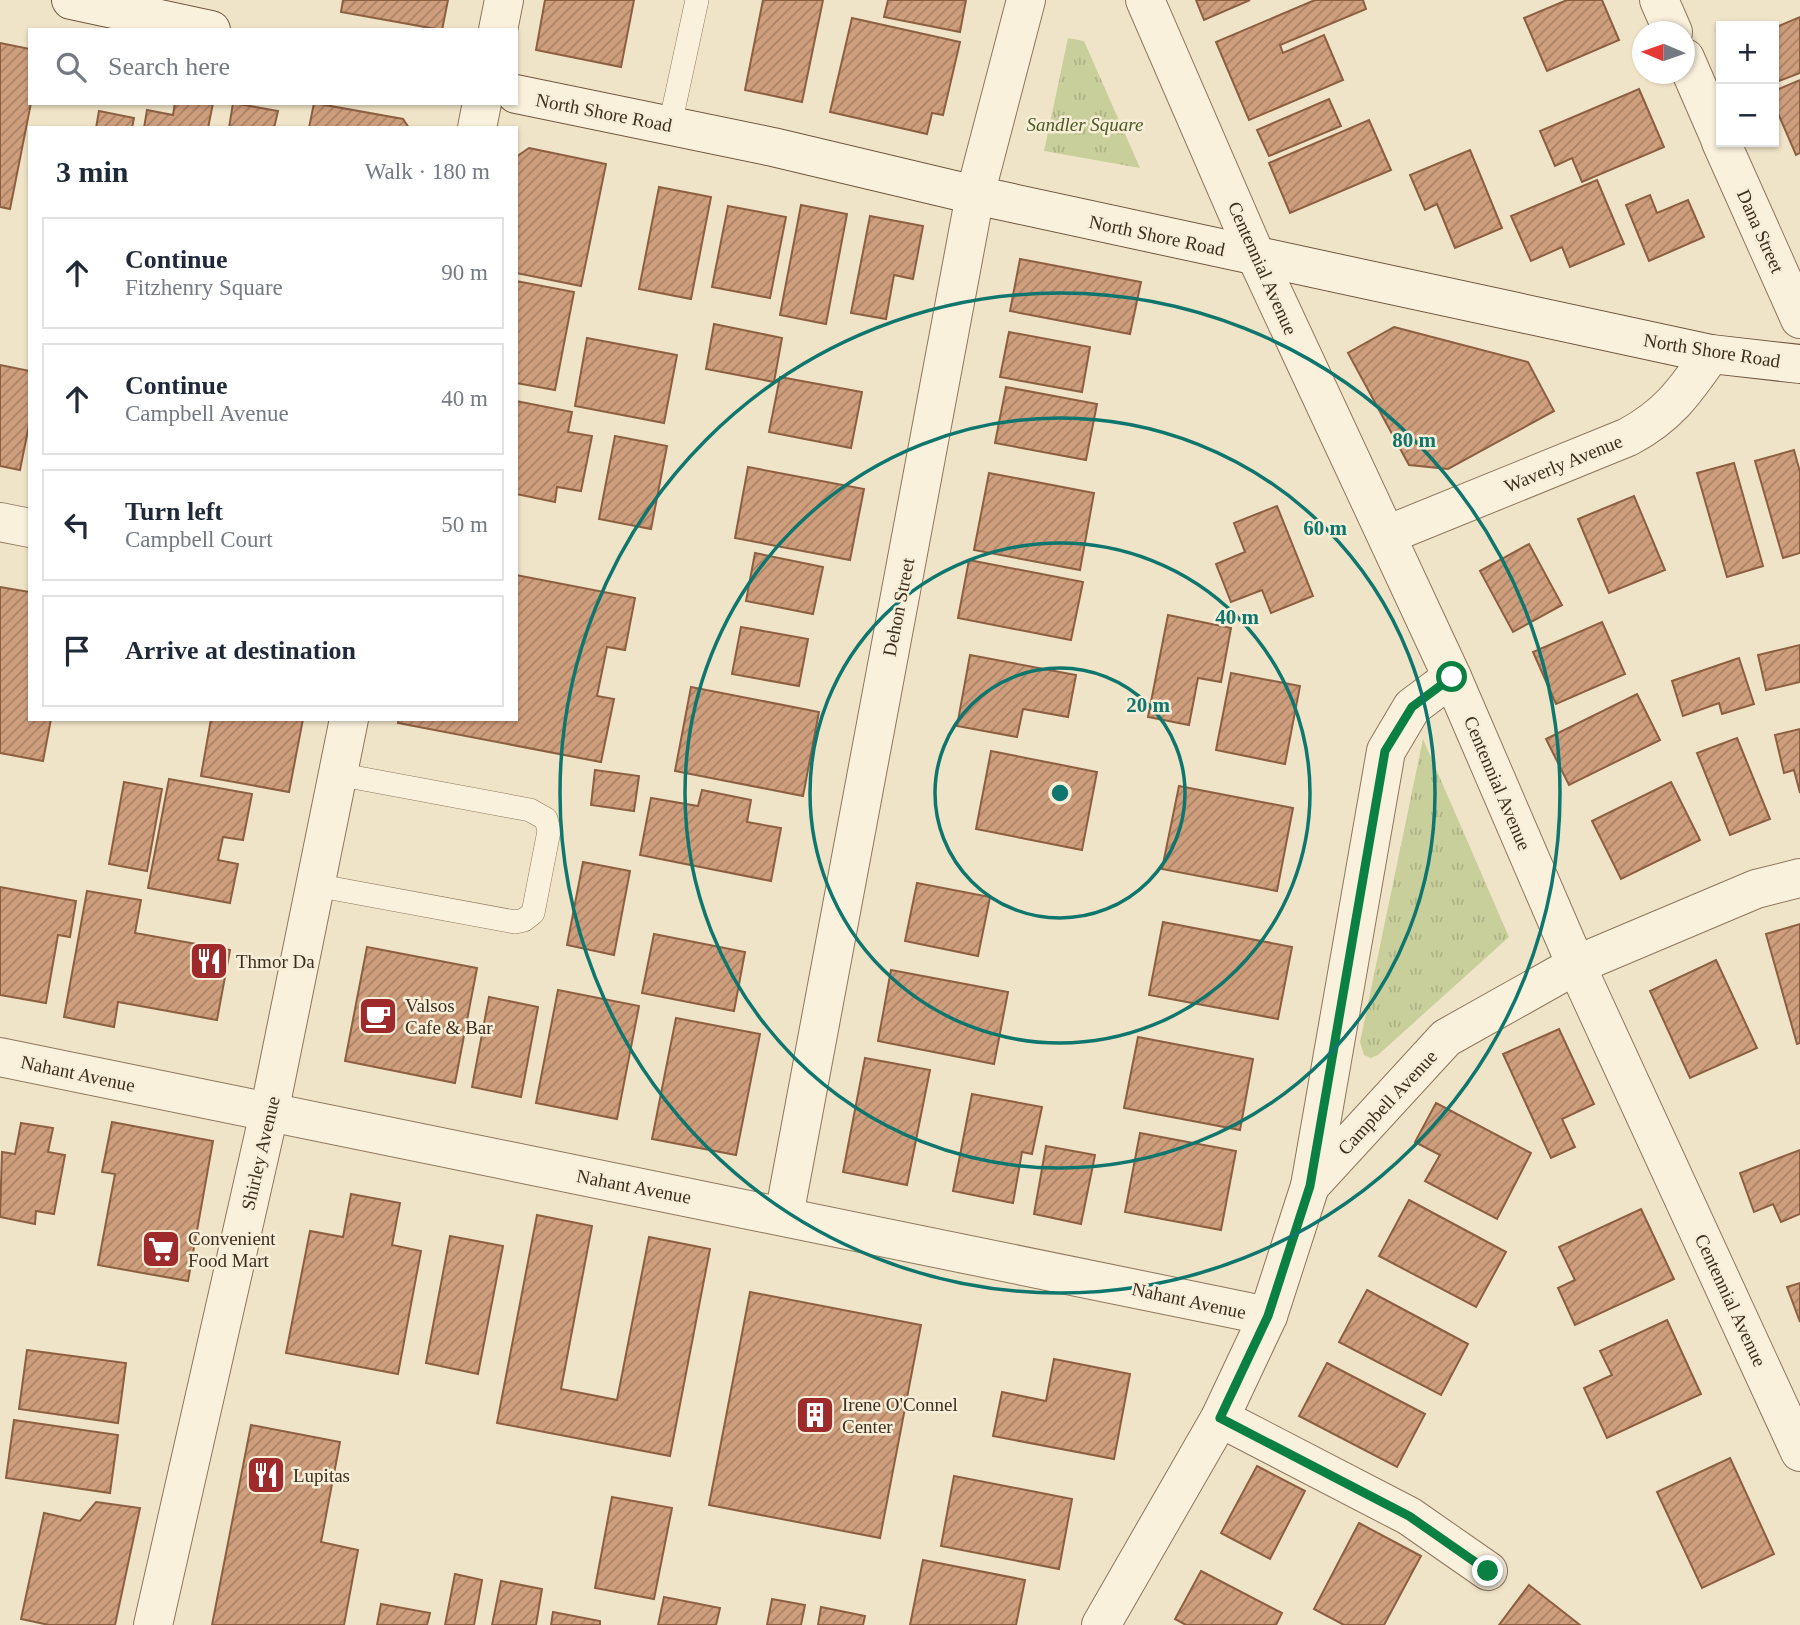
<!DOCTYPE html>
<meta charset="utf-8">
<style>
body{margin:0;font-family:Georgia,serif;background:#f2f2f3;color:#1f2937}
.controls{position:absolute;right:21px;top:21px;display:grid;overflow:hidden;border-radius:0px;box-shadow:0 2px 5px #0004}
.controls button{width:63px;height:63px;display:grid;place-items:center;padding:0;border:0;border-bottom:2px solid #e0e1e3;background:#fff;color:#1f2937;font:35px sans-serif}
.compass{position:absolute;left:1632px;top:21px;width:63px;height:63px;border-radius:50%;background:#fff;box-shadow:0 2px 5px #0004;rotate:272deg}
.stop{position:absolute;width:21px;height:21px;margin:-16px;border:5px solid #0b8043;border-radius:50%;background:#fff}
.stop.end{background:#0b8043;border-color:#fff;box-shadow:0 2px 7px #0008}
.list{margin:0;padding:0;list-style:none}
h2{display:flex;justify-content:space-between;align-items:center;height:91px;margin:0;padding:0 28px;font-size:30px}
h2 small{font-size:23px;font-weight:400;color:#747a83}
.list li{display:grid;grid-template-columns:46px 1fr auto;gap:21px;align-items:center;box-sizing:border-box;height:112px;margin:0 14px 14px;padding:0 14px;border:2px solid #e0e1e3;border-radius:0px}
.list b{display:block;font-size:26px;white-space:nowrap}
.list p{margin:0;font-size:23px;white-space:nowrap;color:#747a83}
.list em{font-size:23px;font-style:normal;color:#747a83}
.icon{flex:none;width:38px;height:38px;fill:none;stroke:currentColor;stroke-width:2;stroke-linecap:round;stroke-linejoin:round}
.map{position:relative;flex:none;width:1800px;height:1625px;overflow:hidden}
.search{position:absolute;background:#fff;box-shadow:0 2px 5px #0004;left:28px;top:28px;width:490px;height:77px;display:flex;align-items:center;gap:18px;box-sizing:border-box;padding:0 24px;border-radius:0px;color:#747a83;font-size:26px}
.panel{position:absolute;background:#fff;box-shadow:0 2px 5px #0004;left:28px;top:126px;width:490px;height:595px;border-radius:0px}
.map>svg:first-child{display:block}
</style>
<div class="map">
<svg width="1800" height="1625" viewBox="0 0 1800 1625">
<defs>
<pattern id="park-tufts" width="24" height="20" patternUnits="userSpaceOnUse" patternTransform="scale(1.75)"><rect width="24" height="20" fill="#c9cf9b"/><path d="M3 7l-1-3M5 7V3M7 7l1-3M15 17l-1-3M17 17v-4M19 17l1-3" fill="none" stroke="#aeb285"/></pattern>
<pattern id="building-hatch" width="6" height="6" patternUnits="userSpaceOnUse" patternTransform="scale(1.75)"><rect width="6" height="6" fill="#cf9f7d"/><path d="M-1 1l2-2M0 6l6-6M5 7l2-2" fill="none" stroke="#a98266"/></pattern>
</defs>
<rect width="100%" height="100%" fill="#f0e4c8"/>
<!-- park -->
<g fill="url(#park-tufts)">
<polygon points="1068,38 1084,41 1140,168 1044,151"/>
<polygon points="1423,739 1509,937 1378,1055 1371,1058 1364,1055 1360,1042"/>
</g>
<!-- building -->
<g fill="url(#building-hatch)" stroke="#8d5f41" stroke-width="2">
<polygon points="343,0 448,0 442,30 341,12"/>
<polygon points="545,0 634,0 621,67 536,50"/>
<polygon points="763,0 823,0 802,102 745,90"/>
<polygon points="888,0 966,0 960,32 884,17"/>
<polygon points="1196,0 1250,0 1204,20"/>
<polygon points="1315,0 1363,0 1366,9 1280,45 1283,53 1324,35 1343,80 1249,120 1216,42"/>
<polygon points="1567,0 1602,0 1619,40 1547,71 1524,18"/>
<polygon points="1800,17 1800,73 1779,81 1774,68 1774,28"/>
<polygon points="852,18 960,42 943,115 932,113 927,134 830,112"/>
<polygon points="0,43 30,49 31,103 10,209 0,207"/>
<polygon points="1800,80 1800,153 1796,155 1774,104 1774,91"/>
<polygon points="1639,89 1664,147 1582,182 1572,158 1555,166 1540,131"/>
<polygon points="1329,99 1341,126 1269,156 1257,130"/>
<polygon points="175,103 213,103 208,128 144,128 147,110 173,115"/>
<polygon points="233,103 278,111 274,128 229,128"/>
<polygon points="314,103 403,119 409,128 309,128"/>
<polygon points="99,111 134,118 132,128 96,128"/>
<polygon points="1369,120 1391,170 1290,213 1269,163"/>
<polygon points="529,148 606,164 581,286 516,273 516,157"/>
<polygon points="1470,150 1502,228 1455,248 1437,204 1425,210 1410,175"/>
<polygon points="1597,180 1624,244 1570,267 1562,247 1531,261 1511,216"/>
<polygon points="659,187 711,197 691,299 639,289"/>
<polygon points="1650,195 1657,213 1688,200 1704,237 1649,261 1626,205"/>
<polygon points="801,205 847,214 826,324 780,315"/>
<polygon points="728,206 786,217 770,298 712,287"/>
<polygon points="870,216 923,226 913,279 894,275 886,319 851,313"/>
<polygon points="1020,259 1141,282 1130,334 1010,311"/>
<polygon points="516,281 574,292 555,390 516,383"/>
<polygon points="714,324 782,338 774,382 706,369"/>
<polygon points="1394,327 1528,362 1554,411 1448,469 1409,465 1348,353"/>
<polygon points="1009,332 1090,347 1082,392 1000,377"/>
<polygon points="587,338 677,355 664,423 575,406"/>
<polygon points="0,365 30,371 30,420 20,470 0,466"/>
<polygon points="780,377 862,392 851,448 769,432"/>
<polygon points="1006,387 1097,404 1086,460 995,443"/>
<polygon points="516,401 572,412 568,432 592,436 581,491 557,487 555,502 516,494"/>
<polygon points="615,436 667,446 651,529 599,519"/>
<polygon points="1794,450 1800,472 1800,553 1783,558 1755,461"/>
<polygon points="1734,463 1763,566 1727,577 1697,473"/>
<polygon points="748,467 864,489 850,560 735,538"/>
<polygon points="989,473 1094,493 1080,570 974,550"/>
<polygon points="1634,496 1665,570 1609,593 1578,519"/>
<polygon points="1277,506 1313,596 1271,613 1262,590 1231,602 1216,564 1245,552 1234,523"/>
<polygon points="1529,544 1562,605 1513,632 1480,571"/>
<polygon points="755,553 823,567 813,614 746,601"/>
<polygon points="969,560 1083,582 1071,640 958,618"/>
<polygon points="516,575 635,598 625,650 607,647 597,696 614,699 601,762 398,723 399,719 516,719"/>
<polygon points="0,587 30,592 30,719 51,719 43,761 0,753"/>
<polygon points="1168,615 1231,628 1221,682 1198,678 1189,725 1148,717"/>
<polygon points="1602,622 1625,674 1556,704 1533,652"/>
<polygon points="741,627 808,639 799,686 732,674"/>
<polygon points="1800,645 1800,682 1766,690 1758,655"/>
<polygon points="970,655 1076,675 1068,717 1023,709 1017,737 957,726"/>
<polygon points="1739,658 1754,704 1722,714 1719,703 1683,716 1672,681"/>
<polygon points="1231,673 1300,686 1285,764 1216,750"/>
<polygon points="691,687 819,712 803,796 675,771"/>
<polygon points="1637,694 1660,740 1569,785 1546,739"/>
<polygon points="211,719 303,719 289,792 201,776"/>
<polygon points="1800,729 1800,793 1794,770 1784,773 1775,735"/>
<polygon points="1737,738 1770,819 1730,835 1697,753"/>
<polygon points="991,751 1097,772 1082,850 976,829"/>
<polygon points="595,770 639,776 634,811 591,805"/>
<polygon points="169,779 252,794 243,840 223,837 218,860 238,864 230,903 148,888"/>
<polygon points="124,782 162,789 147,871 109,864"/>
<polygon points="1671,782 1700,840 1621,879 1592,821"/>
<polygon points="1179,786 1293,808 1277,891 1162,869"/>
<polygon points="702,790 751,800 747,822 781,828 771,881 640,855 651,798 698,806"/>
<polygon points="583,862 630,871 614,955 567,945"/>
<polygon points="917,883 990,897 978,956 905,941"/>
<polygon points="0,887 76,901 70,937 58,935 46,1003 0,995"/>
<polygon points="87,891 141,900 135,933 230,950 217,1020 118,1002 114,1027 64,1017"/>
<polygon points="1163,922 1292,947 1278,1019 1149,995"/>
<polygon points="1800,924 1800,1043 1797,1044 1766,934"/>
<polygon points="654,934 745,952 734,1011 642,993"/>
<polygon points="367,947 477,968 455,1083 345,1061"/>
<polygon points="1716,960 1757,1048 1690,1078 1650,991"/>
<polygon points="891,970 1008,992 994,1064 878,1041"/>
<polygon points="558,990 639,1006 617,1119 536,1103"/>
<polygon points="489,997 538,1007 521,1097 472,1087"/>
<polygon points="676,1018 760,1034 736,1155 652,1139"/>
<polygon points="1559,1029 1594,1104 1562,1119 1575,1147 1551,1158 1503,1054"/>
<polygon points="1138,1037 1253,1059 1240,1130 1124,1108"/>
<polygon points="865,1058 930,1070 907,1185 843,1172"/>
<polygon points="972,1094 1042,1107 1032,1154 1022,1152 1013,1203 953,1191"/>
<polygon points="1436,1103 1531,1153 1497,1219 1425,1181 1440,1155 1415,1142"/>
<polygon points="112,1122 213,1141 188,1281 98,1265 115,1174 102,1172"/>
<polygon points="21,1123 53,1128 48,1152 65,1155 54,1214 36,1211 35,1224 0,1217 2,1152 15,1154"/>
<polygon points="1140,1133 1236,1151 1221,1230 1125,1212"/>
<polygon points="1046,1146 1095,1155 1081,1224 1034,1214"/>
<polygon points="1800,1150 1800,1214 1781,1222 1773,1204 1754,1212 1740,1173"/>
<polygon points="351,1194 400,1203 392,1245 421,1251 398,1374 286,1353 310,1231 343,1237"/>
<polygon points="1409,1200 1506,1252 1476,1307 1379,1256"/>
<polygon points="1641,1209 1674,1279 1575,1325 1558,1288 1575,1280 1559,1247"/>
<polygon points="537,1215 592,1226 561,1389 617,1400 649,1237 710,1249 670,1456 497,1423"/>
<polygon points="450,1236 503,1246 478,1374 426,1363"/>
<polygon points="1800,1283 1800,1322 1787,1287"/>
<polygon points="1367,1290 1468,1344 1441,1395 1339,1342"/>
<polygon points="750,1292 921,1325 880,1538 709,1505"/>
<polygon points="1667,1320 1701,1394 1607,1438 1584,1388 1612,1375 1600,1351"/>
<polygon points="27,1350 126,1363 118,1423 19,1409"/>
<polygon points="1054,1359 1130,1374 1114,1459 993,1436 1002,1392 1046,1401"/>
<polygon points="1327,1363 1425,1414 1397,1467 1299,1416"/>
<polygon points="14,1420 118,1435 110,1493 6,1478"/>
<polygon points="251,1425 340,1442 321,1542 358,1550 344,1625 212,1625"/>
<polygon points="1730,1458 1774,1554 1702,1588 1657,1492"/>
<polygon points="1257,1466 1305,1491 1270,1559 1221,1533"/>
<polygon points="954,1476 1072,1499 1059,1569 941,1546"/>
<polygon points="612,1497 672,1508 654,1599 595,1588"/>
<polygon points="96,1502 140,1508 115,1625 49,1625 21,1619 44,1513 80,1521"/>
<polygon points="1359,1523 1421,1556 1384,1625 1344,1625 1314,1609"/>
<polygon points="923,1560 1025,1580 1016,1625 910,1625"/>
<polygon points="1201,1571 1282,1613 1276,1625 1186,1625 1175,1619"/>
<polygon points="455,1574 482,1580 474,1625 445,1625"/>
<polygon points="501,1581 542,1589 536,1625 492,1625"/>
<polygon points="1529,1585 1580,1625 1499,1625"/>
<polygon points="664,1597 720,1608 716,1625 658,1625"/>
<polygon points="772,1599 805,1605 801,1625 767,1625"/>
<polygon points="381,1604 430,1613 427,1625 377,1625"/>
<polygon points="821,1607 865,1616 863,1625 818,1625"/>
<polygon points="553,1612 600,1621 600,1625 551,1625"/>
</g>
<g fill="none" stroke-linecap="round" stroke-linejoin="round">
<!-- service casing -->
<g stroke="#8d765c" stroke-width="24">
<g id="service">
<polyline points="670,125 697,0"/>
<polyline points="315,885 515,922 524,920 533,913 549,831 546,819 530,810 337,774"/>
</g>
</g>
<!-- minor casing -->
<g stroke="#8d765c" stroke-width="40">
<g id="minor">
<polyline points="1659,0 1673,32"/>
<polyline points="1685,58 1721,141"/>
<polyline points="1721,142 1800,319"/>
<polyline points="0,522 30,528"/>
<path d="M1387,535L1628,437C1669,415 1685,391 1711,354"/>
<polyline points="0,1057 1268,1316"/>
<polyline points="1310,1186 1386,751 1412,707 1452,677"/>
<polyline points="784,1216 975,195 1026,0"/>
<polyline points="1220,1418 1409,1516 1488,1571"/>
<polyline points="1101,1625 1220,1418 1268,1316 1310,1186 1446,1038 1576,965 1756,889 1800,878"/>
</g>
</g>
<!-- tertiary casing -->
<g stroke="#8d765c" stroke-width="40">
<g id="tertiary">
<polyline points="1145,0 1256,256 1452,677 1576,965 1800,1452"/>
<polyline points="498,30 504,0"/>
<polyline points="477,128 482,103"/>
<polyline points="153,1625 269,1113 349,719"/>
</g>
</g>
<!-- secondary casing -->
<g stroke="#6f573f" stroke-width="40">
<g id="secondary">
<polyline points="71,0 211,30"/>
<polyline points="516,94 773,147 975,195 1711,354 1800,364"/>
</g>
</g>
<!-- service -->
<use href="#service" stroke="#faf1dc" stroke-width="23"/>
<!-- minor -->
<use href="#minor" stroke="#faf1dc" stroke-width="38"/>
<!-- tertiary -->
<use href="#tertiary" stroke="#faf1dc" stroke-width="38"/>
<!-- secondary -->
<use href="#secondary" stroke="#faf1dc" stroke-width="38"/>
</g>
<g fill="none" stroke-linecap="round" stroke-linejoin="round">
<!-- route -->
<polyline stroke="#0b8043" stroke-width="9" points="1452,677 1412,707 1385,751 1310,1186 1268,1316 1220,1418 1409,1516 1488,1571"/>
</g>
<!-- distance rings -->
<g fill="none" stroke="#0f766e" stroke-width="3.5">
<circle cx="1060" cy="793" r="125"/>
<circle cx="1060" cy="793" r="250"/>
<circle cx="1060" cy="793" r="375"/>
<circle cx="1060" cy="793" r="500"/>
</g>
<!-- icons -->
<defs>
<g id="restaurant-square" transform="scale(2.0125)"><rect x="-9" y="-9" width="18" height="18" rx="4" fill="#9e2a2b" stroke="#f7eed8"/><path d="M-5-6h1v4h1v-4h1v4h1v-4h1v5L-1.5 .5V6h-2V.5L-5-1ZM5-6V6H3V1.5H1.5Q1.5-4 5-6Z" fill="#fff"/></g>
<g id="cafe-square" transform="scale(2.0125)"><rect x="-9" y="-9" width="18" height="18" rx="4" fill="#9e2a2b" stroke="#f7eed8"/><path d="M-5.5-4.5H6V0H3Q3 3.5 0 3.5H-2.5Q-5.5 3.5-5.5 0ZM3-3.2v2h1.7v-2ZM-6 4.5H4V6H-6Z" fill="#fff"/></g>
<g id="supermarket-square" transform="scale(2.0125)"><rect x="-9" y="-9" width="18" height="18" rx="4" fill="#9e2a2b" stroke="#f7eed8"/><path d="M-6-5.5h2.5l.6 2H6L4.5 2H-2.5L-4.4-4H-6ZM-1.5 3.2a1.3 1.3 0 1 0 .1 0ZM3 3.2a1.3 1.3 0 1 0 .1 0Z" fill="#fff"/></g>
<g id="building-square" transform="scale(2.0125)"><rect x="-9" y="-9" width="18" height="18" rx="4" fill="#9e2a2b" stroke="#f7eed8"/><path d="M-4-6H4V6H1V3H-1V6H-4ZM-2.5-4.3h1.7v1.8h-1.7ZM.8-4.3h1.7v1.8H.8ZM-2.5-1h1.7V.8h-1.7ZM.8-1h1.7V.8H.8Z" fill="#fff"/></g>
</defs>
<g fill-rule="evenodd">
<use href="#restaurant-square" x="209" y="961"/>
<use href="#cafe-square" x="378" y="1016"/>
<use href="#supermarket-square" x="161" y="1249"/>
<use href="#building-square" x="815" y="1415"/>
<use href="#restaurant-square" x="266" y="1475"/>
</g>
<g text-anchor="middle" stroke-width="5" stroke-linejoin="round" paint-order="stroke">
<!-- street labels -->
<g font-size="19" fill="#3d2e20" stroke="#f7eed8">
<text transform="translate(604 112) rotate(11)" y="7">North Shore Road</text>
<text transform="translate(1761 231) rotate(66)" y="7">Dana Street</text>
<text transform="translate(1157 235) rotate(12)" y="7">North Shore Road</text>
<text transform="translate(1263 268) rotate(66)" y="7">Centennial Avenue</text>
<text transform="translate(1712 350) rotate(9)" y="7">North Shore Road</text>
<text transform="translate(1563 463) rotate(-22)" y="7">Waverly Avenue</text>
<text transform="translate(898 607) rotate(-79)" y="7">Dehon Street</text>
<text transform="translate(1498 783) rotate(67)" y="7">Centennial Avenue</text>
<text transform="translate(78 1073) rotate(12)" y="7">Nahant Avenue</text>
<text transform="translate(1387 1102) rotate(-47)" y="7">Campbell Avenue</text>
<text transform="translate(260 1153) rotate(-77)" y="7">Shirley Avenue</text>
<text transform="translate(634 1186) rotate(11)" y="7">Nahant Avenue</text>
<text transform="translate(1189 1300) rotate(12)" y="7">Nahant Avenue</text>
<text transform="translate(1731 1300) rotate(65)" y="7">Centennial Avenue</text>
</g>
<!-- park labels -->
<g font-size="19" font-style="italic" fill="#4d5a26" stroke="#f7eed8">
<text x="1085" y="131">Sandler Square</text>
</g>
<!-- poi labels -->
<g font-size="19" fill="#3d2e20" stroke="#f7eed8" text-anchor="start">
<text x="236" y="968">Thmor Da</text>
<text x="405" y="1012">Valsos<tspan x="405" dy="22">Cafe &amp; Bar</tspan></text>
<text x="188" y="1245">Convenient<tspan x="188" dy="22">Food Mart</tspan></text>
<text x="842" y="1411">Irene O'Connel<tspan x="842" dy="22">Center</tspan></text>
<text x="293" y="1482">Lupitas</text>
</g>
</g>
<circle cx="1060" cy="793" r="10" fill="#0f766e" stroke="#f7eed8" stroke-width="3.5"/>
<g font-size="21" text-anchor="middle" font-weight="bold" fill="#0f766e" stroke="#f7eed8" stroke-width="5" stroke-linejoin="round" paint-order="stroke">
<text x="1414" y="447">80 m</text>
<text x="1325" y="535">60 m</text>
<text x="1237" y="624">40 m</text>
<text x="1148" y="712">20 m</text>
</g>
</svg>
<div class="controls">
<button>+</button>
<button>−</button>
</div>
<svg class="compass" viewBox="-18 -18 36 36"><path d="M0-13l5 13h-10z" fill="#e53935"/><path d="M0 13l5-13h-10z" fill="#747a83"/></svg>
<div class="stop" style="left:1452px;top:677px"></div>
<div class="stop end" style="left:1488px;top:1571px"></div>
<div class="search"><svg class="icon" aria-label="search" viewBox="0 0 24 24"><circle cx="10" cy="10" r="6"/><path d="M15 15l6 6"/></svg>Search here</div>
<section class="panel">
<h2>3 min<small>Walk · 180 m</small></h2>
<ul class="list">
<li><svg class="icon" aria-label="ahead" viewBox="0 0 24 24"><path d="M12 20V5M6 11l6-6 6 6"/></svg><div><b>Continue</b><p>Fitzhenry Square</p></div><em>90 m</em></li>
<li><svg class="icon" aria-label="ahead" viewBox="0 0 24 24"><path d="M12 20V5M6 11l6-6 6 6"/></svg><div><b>Continue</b><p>Campbell Avenue</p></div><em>40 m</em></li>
<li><svg class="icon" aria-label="left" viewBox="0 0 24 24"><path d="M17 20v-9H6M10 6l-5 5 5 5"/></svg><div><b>Turn left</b><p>Campbell Court</p></div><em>50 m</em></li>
<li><svg class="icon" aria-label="arrive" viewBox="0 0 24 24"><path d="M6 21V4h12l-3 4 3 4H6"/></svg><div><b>Arrive at destination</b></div></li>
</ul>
</section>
</div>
